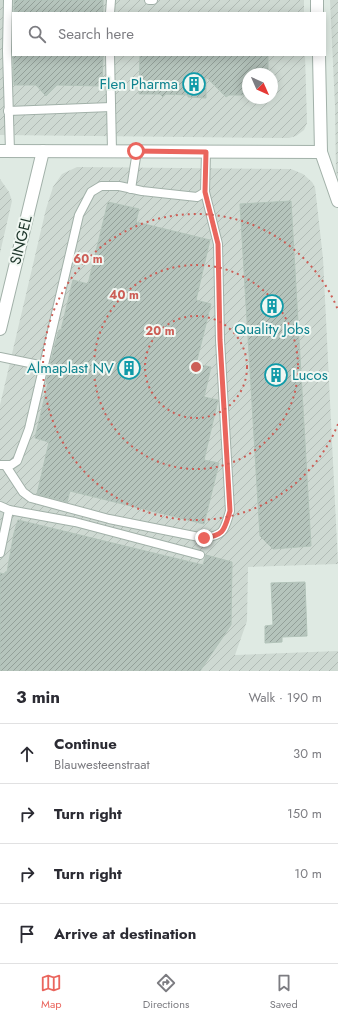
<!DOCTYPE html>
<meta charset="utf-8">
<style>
body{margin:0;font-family:Jost,sans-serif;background:#f2f2f3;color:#2b2b33}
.compass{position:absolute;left:242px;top:68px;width:36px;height:36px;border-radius:50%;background:#fff;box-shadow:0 2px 10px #0003;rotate:135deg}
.stop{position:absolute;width:12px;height:12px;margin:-9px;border:3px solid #ea655d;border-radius:50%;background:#fff}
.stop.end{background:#ea655d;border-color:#fff;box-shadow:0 1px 4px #0008}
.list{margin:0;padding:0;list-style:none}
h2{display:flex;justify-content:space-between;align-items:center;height:52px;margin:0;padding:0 16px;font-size:17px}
h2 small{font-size:13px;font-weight:400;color:#7c7c81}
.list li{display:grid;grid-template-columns:26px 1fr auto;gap:12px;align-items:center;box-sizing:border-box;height:60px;padding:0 16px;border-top:1px solid #e1e1e2}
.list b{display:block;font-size:15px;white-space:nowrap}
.list p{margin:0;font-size:13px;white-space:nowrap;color:#7c7c81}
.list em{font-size:13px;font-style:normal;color:#7c7c81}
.icon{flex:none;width:22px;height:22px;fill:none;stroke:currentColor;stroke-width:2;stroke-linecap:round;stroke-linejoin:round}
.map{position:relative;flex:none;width:338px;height:671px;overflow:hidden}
.search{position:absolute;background:#fff;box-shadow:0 2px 10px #0003;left:12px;right:12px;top:12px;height:44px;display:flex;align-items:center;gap:10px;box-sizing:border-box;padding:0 14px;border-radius:0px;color:#7c7c81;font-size:15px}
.sheet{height:292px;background:#fff}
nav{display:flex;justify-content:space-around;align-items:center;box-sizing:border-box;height:56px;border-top:1px solid #e1e1e2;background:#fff;font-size:11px;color:#7c7c81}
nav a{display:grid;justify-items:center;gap:2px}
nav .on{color:#ea655d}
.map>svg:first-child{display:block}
</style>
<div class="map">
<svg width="338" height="671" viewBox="0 0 338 671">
<defs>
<pattern id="industrial-furrows" width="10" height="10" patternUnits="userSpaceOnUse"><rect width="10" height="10" fill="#ced9d2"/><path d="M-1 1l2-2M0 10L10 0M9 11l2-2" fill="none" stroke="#b1bbb5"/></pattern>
<pattern id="building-hatch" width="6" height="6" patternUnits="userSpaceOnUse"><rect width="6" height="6" fill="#b5c4bc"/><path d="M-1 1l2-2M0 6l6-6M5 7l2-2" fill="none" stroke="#93a099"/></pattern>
</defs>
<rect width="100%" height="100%" fill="#dfeae3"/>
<!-- industrial -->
<g fill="url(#industrial-furrows)" fill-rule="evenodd">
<path d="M0,0H304V13H13V55H305L307,123L304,130L296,136L289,138L0,135ZM248,74H272V98H248Z"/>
<polygon points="330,0 338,0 338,177 336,172 335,106"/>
<polygon points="77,167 291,169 303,174 312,182 315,187 323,258 338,564 248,567 247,621 235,655 338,651 338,671 0,671 0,405 46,209 53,187 62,174"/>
<polygon points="0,179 9,192 12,201 0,253"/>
</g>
<!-- building -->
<g fill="url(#building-hatch)" stroke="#b2c3b9">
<rect x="14" y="0" width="89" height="13"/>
<polygon points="13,55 103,55 102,86 57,85 46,96 36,85 14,85"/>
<polygon points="140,55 268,55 268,74 248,74 248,95 229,95 226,97 206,77 206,98 188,97 188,95 165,94 163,97 160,94 139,94"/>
<polygon points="291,201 311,546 273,549 260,536 240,204"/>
<polygon points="108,202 139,209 136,222 210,240 196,300 211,304 196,364 211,367 204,397 218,400 204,460 219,463 204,524 70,491 67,502 37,494 49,442 35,438 48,383 46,382 55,344 59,330 61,330 73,280 88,284"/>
<polygon points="18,520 203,565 206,555 232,562 231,625 200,671 0,671 0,573 5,574 5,572 7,572 14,533"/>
<polygon points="305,582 307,636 282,637 282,642 265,643 265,626 273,625 271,583"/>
</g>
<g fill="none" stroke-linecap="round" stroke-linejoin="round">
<!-- lane casing -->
<g stroke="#a2b1a9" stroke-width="10">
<g id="lane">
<polyline points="8,0 7,51 10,151"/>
<polyline points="149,0 153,0"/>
<polyline points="110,13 111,0"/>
<polyline points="110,55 112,151"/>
<polyline points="8,111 111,107"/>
<polyline points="131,189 137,151"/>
<polyline points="0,357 44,366"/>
<polyline points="0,465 11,465 17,461 29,429 79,215 91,192 101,186 119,186 142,191 197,197 205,192 206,152"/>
<path d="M6,466L23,492L31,498L109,519L204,538C225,535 224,530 230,511L220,340L218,244L205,192"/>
<polyline points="0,506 9,510 0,553"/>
<polyline points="9,510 75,522 200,555"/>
</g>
</g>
<!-- street casing -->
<g stroke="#a2b1a9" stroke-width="14">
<g id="street">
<polyline points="317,0 317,13"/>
<polyline points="319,55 321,152 338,201"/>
<polyline points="0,151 321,152"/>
<polyline points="0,329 43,151"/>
</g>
</g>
<!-- lane -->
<use href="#lane" stroke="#fff" stroke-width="8"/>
<!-- street -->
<use href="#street" stroke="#fff" stroke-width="12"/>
</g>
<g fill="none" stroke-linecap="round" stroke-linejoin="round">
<!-- route -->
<path stroke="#ea655d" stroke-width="5" d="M136,151L206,152L205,192L218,244L220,340L230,511C224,530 225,535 204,538"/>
</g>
<!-- distance rings -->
<g fill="none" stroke="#cc5e56" stroke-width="2" stroke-dasharray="2 4">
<circle cx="196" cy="367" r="51"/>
<circle cx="196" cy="367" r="102"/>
<path d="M338 424A153 153 0 1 1 338 310"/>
</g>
<!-- icons -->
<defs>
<g id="building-ring" transform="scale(1.15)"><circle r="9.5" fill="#f0f7f2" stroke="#0f9aa8" stroke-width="1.5"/><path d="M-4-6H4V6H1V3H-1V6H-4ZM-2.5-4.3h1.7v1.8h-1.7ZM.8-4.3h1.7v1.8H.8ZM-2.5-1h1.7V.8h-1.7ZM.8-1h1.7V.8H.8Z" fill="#0f9aa8"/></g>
</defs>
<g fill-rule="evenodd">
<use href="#building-ring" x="194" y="84"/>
<use href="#building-ring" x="272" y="306"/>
<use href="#building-ring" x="129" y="368"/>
<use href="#building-ring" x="276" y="375"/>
</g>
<g text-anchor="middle" stroke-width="4" stroke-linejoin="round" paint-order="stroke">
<!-- culture labels -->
<g font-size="15" fill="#0d838f" stroke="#f0f7f2" text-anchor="end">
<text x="178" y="89">Flen Pharma</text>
<text x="272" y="334" text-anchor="middle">Quality Jobs</text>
<text x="114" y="373">Almaplast NV</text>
<text x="292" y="380" text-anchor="start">Lucos</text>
</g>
<!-- street labels -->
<g font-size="15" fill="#21392e" stroke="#f0f7f2">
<text transform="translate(21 240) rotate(-76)" y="5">SINGEL</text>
</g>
</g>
<circle cx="196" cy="367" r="6" fill="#cc5e56" stroke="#f0f7f2" stroke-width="2"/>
<g font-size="12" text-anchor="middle" font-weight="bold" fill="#cc5e56" stroke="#f0f7f2" stroke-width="4" stroke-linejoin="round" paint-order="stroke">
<text x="88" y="263">60 m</text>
<text x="124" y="299">40 m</text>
<text x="160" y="335">20 m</text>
</g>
</svg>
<svg class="compass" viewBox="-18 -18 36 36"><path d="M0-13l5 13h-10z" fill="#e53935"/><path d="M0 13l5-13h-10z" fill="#7c7c81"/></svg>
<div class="stop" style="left:136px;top:151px"></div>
<div class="stop end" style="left:204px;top:538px"></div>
<div class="search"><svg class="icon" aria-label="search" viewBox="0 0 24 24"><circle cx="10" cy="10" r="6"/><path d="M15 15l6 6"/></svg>Search here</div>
</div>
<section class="sheet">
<h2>3 min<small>Walk · 190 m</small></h2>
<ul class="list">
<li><svg class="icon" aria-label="ahead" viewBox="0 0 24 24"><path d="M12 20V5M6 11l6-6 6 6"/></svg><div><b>Continue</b><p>Blauwesteenstraat</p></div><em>30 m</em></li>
<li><svg class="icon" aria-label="right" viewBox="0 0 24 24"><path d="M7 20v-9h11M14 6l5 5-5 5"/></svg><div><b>Turn right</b></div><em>150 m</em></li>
<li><svg class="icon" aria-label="right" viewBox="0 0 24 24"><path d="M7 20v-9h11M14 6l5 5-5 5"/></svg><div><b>Turn right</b></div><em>10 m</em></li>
<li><svg class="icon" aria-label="arrive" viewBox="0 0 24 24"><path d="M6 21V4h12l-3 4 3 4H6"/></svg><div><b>Arrive at destination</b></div></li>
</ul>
</section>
<nav>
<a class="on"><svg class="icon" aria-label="map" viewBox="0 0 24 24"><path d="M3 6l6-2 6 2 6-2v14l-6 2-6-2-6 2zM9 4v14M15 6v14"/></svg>Map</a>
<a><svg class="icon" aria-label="directions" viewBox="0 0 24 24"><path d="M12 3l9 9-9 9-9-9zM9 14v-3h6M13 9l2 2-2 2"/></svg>Directions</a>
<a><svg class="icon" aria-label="saved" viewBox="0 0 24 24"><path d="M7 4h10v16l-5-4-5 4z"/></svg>Saved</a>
</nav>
